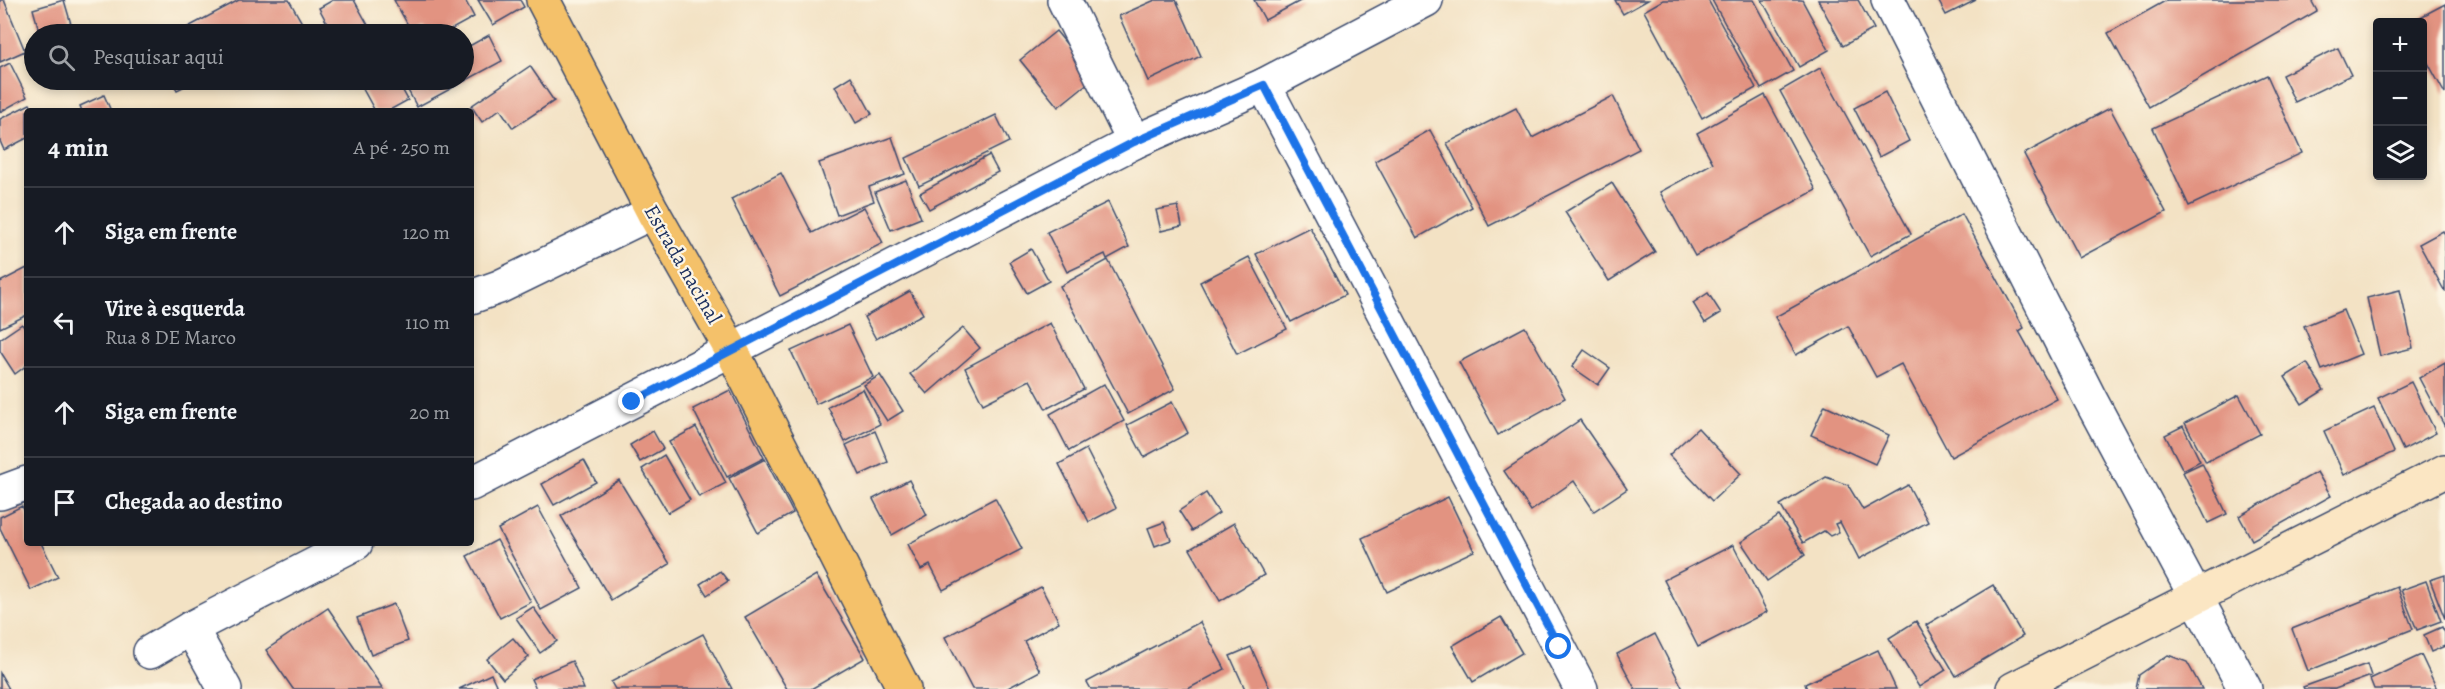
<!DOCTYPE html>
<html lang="pt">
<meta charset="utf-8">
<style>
body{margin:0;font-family:Alegreya,serif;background:#20242c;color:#f1f3f6}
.controls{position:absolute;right:18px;top:18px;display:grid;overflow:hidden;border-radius:6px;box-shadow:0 3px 9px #0003}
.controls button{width:54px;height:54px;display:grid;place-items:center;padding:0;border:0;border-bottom:2px solid #363941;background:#171b24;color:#f1f3f6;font:30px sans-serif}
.stop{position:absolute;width:18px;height:18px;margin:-14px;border:4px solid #1a73e8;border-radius:50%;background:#fff}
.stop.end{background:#1a73e8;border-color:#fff;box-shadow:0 2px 6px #0008}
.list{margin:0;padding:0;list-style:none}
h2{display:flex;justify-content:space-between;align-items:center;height:78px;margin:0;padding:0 24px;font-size:26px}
h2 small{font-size:20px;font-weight:400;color:#9ea1a6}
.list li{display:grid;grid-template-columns:39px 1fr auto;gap:18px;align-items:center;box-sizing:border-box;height:90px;padding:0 24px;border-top:2px solid #363941}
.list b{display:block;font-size:22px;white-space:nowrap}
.list p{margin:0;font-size:20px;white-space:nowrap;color:#9ea1a6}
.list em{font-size:20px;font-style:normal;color:#9ea1a6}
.icon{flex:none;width:33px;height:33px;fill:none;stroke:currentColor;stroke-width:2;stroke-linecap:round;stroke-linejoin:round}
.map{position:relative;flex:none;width:2445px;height:689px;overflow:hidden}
.search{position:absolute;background:#171b24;box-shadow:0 3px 9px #0003;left:24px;top:24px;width:450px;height:66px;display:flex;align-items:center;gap:15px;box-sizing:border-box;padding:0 21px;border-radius:33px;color:#9ea1a6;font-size:22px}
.panel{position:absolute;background:#171b24;box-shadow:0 3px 9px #0003;left:24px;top:108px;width:450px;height:438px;border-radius:6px}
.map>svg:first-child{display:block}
</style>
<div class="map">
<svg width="2445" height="689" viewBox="0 0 2445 689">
<rect width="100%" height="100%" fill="#fcf5e5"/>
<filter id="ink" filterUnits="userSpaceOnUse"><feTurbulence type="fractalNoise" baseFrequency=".0167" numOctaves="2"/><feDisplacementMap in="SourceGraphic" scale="12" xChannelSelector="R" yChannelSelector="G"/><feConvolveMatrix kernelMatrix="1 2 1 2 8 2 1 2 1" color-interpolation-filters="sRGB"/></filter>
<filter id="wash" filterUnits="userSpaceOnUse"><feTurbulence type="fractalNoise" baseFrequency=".008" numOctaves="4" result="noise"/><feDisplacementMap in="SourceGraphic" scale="24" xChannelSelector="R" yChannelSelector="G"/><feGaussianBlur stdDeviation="1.35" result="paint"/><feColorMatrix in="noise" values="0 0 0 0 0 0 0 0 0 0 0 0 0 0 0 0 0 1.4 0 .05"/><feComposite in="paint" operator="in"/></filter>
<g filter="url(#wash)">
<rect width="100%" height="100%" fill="#f3e2c4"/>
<g id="blocks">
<!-- building -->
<g fill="#e29381">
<polygon points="0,0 4,0 25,51 0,62"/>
<polygon points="64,0 71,24 40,34 33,9"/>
<polygon points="239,0 289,0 302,23 280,34 175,34"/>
<polygon points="333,0 354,0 373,34 333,34 319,8"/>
<polygon points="394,0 465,0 474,17 443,34 428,34 424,27 413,34"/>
<polygon points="478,0 520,0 524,7 493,25"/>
<polygon points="1155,0 1176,0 1201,56 1148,81 1119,16"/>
<polygon points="1254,0 1302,0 1265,20"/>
<polygon points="1615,0 1648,0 1623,14"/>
<polygon points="1663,0 1708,0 1756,88 1702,118 1644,11"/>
<polygon points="1712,0 1754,0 1793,71 1761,89"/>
<polygon points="1762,0 1802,0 1829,50 1799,67"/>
<polygon points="1818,0 1858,0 1874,29 1843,46"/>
<polygon points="1938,0 1976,0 1946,15"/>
<polygon points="2167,0 2311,0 2317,11 2149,107 2108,33"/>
<polygon points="2445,4 2445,94 2422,52 2422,22 2411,22"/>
<polygon points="1056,31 1094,78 1058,107 1020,60"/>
<polygon points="489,35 502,61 417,107 403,81 464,80 464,49"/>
<polygon points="2338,48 2351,75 2295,102 2282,75"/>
<polygon points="10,63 27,97 0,112 0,68"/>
<polygon points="530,66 554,101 513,128 500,109 482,122 471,106"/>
<polygon points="1820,68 1911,234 1870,256 1780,91"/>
<polygon points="2267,75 2302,153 2189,206 2153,128"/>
<polygon points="851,76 872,114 856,123 835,86"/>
<polygon points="171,80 197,80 177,90"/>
<polygon points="358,80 397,80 408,100 388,111 375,111"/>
<polygon points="1885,92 1909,141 1879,157 1854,108"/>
<polygon points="104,95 111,111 82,111 80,106"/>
<polygon points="1765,95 1816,190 1695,256 1660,192 1713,163 1697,133"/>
<polygon points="1613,96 1639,149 1489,226 1447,143 1516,108 1532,138"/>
<polygon points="30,104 34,111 27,111 27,138 4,150 0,141 0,119"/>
<polygon points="2110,108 2166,212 2079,258 2024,154"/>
<polygon points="996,115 1009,142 919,186 906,158"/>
<polygon points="1430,130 1472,207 1417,238 1375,161"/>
<polygon points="892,137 905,174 869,187 874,201 837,215 819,163"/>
<polygon points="989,155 998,172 929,209 920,193"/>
<polygon points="781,173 812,233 864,207 883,243 780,296 731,199"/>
<polygon points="906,180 921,218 891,230 875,192"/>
<polygon points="1612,183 1655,252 1609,281 1565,212"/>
<polygon points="1108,202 1129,247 1107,259 1105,254 1067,272 1047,232"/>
<polygon points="1178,206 1182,226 1161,231 1156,210"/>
<polygon points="1962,214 2024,328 2019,331 2057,399 1951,457 1901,364 1876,377 1848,326 1796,355 1775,317"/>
<polygon points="1310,227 1345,295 1291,322 1256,254"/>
<polygon points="2443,231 2445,234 2445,292 2419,244"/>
<polygon points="1031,249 1049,281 1027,293 1009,262"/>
<polygon points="1249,257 1287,329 1237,354 1200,282"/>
<polygon points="1108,260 1175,389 1128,414 1060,286"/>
<polygon points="27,268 27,315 0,328 0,282"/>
<polygon points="2400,290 2413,348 2380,356 2367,298"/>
<polygon points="910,291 923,314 876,339 864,317"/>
<polygon points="1708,293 1721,313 1705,323 1693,303"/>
<polygon points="2343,310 2361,354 2322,370 2304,326"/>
<polygon points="1050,323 1084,389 1046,409 1030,380 983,404 965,368"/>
<polygon points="22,324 27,332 27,365 15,374 0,351 0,339"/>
<polygon points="848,325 873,377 816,404 791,351"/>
<polygon points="1525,327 1565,398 1498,435 1459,362"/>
<polygon points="963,328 980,348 927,394 910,374"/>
<polygon points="1584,350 1610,368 1598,385 1572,367"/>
<polygon points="2307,363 2324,390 2302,404 2285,377"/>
<polygon points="2445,363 2445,427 2419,378"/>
<polygon points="880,375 903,411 887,421 864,385"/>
<polygon points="2411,382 2436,433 2403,450 2378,398"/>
<polygon points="1104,384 1124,421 1069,451 1050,414"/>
<polygon points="863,389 880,424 845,442 828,407"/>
<polygon points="730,390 764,458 727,477 693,409"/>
<polygon points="2239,395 2260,434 2206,462 2185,423"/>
<polygon points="1172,402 1188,433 1144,457 1127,425"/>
<polygon points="1825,405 1889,435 1875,464 1811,435"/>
<polygon points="2374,408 2394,452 2344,475 2324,431"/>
<polygon points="1580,420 1627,489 1594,511 1574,481 1531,511 1504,471"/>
<polygon points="2183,426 2200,461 2183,470 2165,435"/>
<polygon points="696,427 726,483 699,497 669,442"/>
<polygon points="1698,428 1741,474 1712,501 1669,455"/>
<polygon points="653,431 663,449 640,462 630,445"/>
<polygon points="875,431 888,462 860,475 846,445"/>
<polygon points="1086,449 1116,508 1089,522 1059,464"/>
<polygon points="664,455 690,500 668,513 642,469"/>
<polygon points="765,459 793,513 758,533 729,478"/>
<polygon points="584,460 596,482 554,505 542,484"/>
<polygon points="2202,463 2227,514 2208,523 2183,472"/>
<polygon points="2317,472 2331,496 2252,540 2239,516"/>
<polygon points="1826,477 1848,485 1863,510 1908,485 1928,522 1859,559 1840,522 1835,524 1839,532 1830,536 1824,531 1803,543 1780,505"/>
<polygon points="619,480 670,564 611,600 561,516"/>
<polygon points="909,480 927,515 892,535 873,499"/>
<polygon points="1206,493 1219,513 1192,531 1179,511"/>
<polygon points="1448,497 1474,551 1387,592 1362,538"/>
<polygon points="995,498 1022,549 943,590 930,565 921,570 908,544"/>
<polygon points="22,506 27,516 27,543 41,543 58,577 31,590 0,528 0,517"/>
<polygon points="538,507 582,588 541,610 498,529"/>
<polygon points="1779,516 1805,555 1767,581 1741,542"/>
<polygon points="1164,522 1171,540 1155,546 1148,528"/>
<polygon points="1234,523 1264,575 1220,601 1190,549"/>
<polygon points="497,540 531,602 500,618 467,556"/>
<polygon points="1733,545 1767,612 1698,647 1664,580"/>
<polygon points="720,571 728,581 707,595 700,584"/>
<polygon points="816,575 865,658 811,689 787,689 745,617"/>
<polygon points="2445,575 2445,619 2430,580"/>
<polygon points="2426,581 2441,621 2417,630 2401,590"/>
<polygon points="1993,585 2023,636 1956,676 1926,625"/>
<polygon points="1041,587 1059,622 1024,641 1040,671 1006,689 972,689 945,637"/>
<polygon points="2397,587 2413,629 2308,671 2292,629"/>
<polygon points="394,604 408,641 371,655 357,618"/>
<polygon points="533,607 557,641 540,653 516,618"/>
<polygon points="328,608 383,689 293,689 266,650"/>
<polygon points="1501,617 1522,653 1473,682 1452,646"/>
<polygon points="1916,621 1946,670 1919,687 1889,638"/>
<polygon points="1200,622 1225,669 1188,689 1091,689 1087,682"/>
<polygon points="2442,627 2445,633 2445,646 2431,652 2424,635"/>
<polygon points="703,634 732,689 615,689 611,682"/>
<polygon points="1655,634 1683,689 1635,689 1617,654"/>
<polygon points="513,638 529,657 503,679 487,659"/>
<polygon points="1251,647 1270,689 1245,689 1230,656"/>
<polygon points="1878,650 1896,689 1807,689 1805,684"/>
<polygon points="2168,655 2187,662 2202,689 2136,689 2139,675"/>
<polygon points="2421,655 2437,689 2374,689 2370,679"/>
<polygon points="572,661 584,689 536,689 531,679"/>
<polygon points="2367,664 2371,676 2335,689 2304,689 2303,687"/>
<polygon points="0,673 9,689 0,689"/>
<polygon points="491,674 498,689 459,689"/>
</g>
</g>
</g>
<g filter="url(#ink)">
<use href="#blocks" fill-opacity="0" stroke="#3b4a6d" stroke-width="1.5"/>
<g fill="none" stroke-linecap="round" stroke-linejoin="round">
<!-- street casing -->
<g stroke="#3b4a6d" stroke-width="36">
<g id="street">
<polyline points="1064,0 1134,142"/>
<polyline points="1888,0 2089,397 2245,689"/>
<polyline points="1264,85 1581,689"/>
<polyline points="471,297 499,287 653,212"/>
<polyline points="471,484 1134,142 1264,85 1426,0"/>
<polyline points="0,493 27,483"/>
<polyline points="150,652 191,628"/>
<polyline points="225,689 191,628 356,543"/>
</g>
</g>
<!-- secondary casing -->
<g stroke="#3b4a6d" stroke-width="36">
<polyline id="secondary" points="2013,689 2445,471"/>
</g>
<!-- highway casing -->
<g stroke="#3b4a6d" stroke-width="36">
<polyline id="highway" points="543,0 653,212 732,351 904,689"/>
</g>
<!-- street -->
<use href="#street" stroke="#fff" stroke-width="33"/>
<!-- secondary -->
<use href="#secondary" stroke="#fbe6c3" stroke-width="33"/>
<!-- highway -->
<use href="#highway" stroke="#f4c16a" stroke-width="33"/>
</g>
</g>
<g fill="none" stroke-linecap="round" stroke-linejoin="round" filter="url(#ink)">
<!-- route -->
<polyline stroke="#1a73e8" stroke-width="8" points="632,402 1134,142 1264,85 1559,647"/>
</g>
<g text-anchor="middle" stroke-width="4.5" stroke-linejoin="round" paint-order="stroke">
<!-- street labels -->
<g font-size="21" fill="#1b2f5e" stroke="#fcf5e5">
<text transform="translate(683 264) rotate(60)" y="7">Estrada nacinal</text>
</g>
</g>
</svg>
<div class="controls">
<button>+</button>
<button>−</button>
<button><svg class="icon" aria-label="layers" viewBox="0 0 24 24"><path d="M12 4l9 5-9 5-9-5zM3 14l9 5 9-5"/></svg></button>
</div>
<div class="stop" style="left:1559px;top:647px"></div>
<div class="stop end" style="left:632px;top:402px"></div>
<div class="search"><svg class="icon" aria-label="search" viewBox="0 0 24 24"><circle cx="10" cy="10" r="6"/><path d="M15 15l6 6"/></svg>Pesquisar aqui</div>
<section class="panel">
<h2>4 min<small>A pé · 250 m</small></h2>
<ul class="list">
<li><svg class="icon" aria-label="ahead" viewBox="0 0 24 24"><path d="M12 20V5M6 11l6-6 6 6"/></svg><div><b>Siga em frente</b></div><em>120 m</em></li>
<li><svg class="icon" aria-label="left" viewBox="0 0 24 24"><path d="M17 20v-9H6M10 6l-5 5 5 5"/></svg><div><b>Vire à esquerda</b><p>Rua 8 DE Marco</p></div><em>110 m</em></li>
<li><svg class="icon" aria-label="ahead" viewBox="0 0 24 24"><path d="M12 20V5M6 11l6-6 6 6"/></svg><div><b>Siga em frente</b></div><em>20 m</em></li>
<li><svg class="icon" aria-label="arrive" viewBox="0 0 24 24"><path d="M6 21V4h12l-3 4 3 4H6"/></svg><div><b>Chegada ao destino</b></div></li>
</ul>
</section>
</div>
